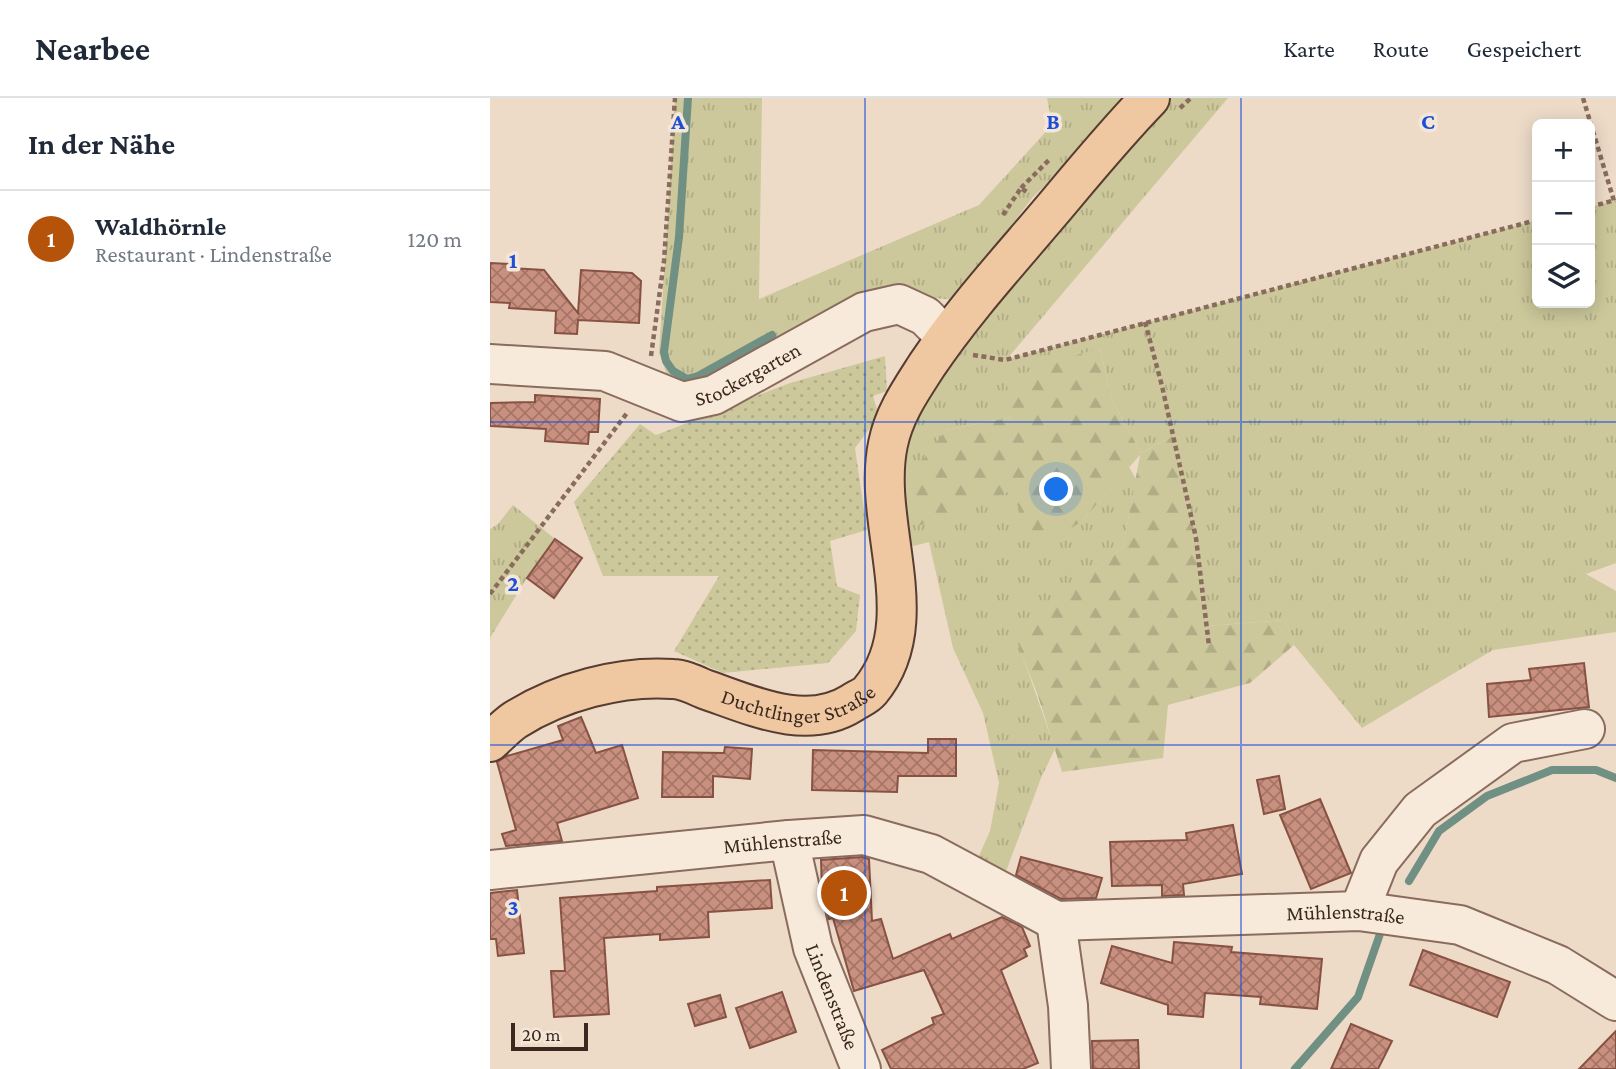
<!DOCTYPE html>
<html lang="de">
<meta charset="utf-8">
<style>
body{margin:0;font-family:"Crimson Pro",serif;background:#f6f6f7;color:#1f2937}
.controls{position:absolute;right:21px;top:21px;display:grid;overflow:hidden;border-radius:10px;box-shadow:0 4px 18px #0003}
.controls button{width:63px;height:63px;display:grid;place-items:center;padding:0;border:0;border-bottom:2px solid #e0e1e3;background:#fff;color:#1f2937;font:35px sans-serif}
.scale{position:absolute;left:21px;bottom:18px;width:77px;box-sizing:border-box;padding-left:7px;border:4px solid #3a2820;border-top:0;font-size:19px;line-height:24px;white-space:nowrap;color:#3a2820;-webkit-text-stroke:5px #f5e7d7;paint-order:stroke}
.you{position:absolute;left:567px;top:392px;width:24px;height:24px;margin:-18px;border:5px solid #fff;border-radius:50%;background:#1a73e8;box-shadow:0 0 0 10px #1a73e833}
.badge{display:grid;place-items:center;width:46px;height:46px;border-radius:50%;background:#b45309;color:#fff;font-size:23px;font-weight:700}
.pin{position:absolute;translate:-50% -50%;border:4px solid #fff;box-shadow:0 2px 7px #0006}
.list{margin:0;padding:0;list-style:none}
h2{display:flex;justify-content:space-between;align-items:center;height:91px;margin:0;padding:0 28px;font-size:30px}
h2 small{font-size:23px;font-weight:400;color:#747a83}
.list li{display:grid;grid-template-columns:46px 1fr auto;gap:21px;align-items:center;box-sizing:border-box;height:98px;padding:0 28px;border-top:2px solid #e0e1e3}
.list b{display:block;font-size:26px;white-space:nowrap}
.list p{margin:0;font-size:23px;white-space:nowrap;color:#747a83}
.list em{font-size:23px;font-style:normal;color:#747a83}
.icon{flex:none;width:38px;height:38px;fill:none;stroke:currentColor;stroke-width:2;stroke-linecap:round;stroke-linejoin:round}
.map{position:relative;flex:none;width:1126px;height:971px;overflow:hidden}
header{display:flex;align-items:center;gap:42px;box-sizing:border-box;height:98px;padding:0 35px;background:#fff;border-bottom:2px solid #e0e1e3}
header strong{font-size:33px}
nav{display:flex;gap:38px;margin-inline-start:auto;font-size:24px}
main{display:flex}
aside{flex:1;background:#fff}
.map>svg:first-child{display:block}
</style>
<header>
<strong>Nearbee</strong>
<nav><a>Karte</a><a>Route</a><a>Gespeichert</a></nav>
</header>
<main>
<aside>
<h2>In der Nähe<small></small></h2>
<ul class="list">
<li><span class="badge">1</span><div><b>Waldhörnle</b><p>Restaurant · Lindenstraße</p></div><em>120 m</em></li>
</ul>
</aside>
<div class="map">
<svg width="1126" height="971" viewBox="0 0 1126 971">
<defs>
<pattern id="grass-tufts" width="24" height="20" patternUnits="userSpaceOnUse" patternTransform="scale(1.75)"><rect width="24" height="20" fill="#ccc89b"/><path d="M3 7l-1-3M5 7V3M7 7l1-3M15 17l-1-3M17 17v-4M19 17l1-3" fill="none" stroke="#b0ac85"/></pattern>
<pattern id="forest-firs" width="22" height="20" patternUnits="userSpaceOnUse" patternTransform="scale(1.75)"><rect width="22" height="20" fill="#ccc89b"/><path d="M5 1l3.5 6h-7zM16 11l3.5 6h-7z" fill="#b0ac85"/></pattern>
<pattern id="park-dots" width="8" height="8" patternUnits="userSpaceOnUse" patternTransform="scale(1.75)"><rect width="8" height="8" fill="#ccc89b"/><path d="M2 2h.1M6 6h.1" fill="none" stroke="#b0ac85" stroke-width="1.8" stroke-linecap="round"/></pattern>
<pattern id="building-cross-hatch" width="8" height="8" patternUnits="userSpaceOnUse" patternTransform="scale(1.75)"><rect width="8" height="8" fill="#ca907f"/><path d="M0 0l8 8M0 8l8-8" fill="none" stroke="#a57668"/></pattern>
</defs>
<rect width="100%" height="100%" fill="#eddbc8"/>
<!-- grass -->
<g fill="url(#grass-tufts)">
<polygon points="185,0 272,0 269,201 489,107 562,27 557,0 648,0 543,99 516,134 482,193 463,202 436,199 199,285 179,282 169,255"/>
<polygon points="660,0 738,0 517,261 1047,122 1047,205 1100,205 1100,109 1126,102 1126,465 1096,476 1126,493 1126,534 1003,552 872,630 804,547 796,522 716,528 706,440 683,338 651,355 622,302 610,250 522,319 456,332 521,393 592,423 639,369 646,381 633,449 525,536 565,651 551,680 509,792 481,776 500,733 509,685 493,615 463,550 439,444 424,448 395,436 398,345"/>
<polygon points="23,407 65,441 37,480 0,540 0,431 8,426"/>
</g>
<!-- forest -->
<polygon fill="url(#forest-firs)" points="610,250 622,302 651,355 683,338 706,440 716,528 796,522 804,547 760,585 678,607 673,660 572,674 548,598 524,536 633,449 650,357 592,423 548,452 521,393 426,429 422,407 422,376 456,332 522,319 517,286 546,269"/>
<!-- park -->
<polygon fill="url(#park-dots)" points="395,258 397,293 383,298 389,318 365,350 377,432 340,443 347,488 370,497 366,533 338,565 233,575 184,553 229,478 113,478 84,404 150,326 166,337 300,285"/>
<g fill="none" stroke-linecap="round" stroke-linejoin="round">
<!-- stream -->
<g stroke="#6f9082" stroke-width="8">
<polyline points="198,0 189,139 174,254 176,263 183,273 197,281 208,278 282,237"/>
<polyline points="919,783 949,733 997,698 1062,672 1106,672 1126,680"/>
<polyline points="805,971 868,899 890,836"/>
</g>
</g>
<!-- building -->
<g fill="url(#building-cross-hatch)" stroke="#875244" stroke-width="2">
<polygon points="0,165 22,166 21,170 54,172 88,215 91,172 142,175 151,183 149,225 88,222 87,236 65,235 66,213 19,210 20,205 0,204"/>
<polygon points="45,297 110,301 108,334 99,334 98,346 55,343 56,331 0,328 0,305 45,304"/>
<polygon points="65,441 92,460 64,500 37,480"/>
<polygon points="1094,565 1099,609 999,619 997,586 1041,582 1039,571"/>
<polygon points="91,619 106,655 132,647 148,700 67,725 72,743 16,748 12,736 26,732 7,664 17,658 73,642 68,628"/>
<polygon points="438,641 466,641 466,678 408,678 407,694 322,692 323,652 438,655"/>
<polygon points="235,649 262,651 260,681 223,678 223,699 172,699 173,654 234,655"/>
<polygon points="789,678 795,711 774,716 767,682"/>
<polygon points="830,701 861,775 821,791 790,717"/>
<polygon points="743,727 752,776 693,786 694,797 672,798 672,787 622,788 620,744 697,742 696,735"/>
<polygon points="372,759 379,761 382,823 391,821 403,861 460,836 462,841 512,819 532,829 540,848 534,851 537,858 511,872 548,965 533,971 401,971 392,952 444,926 442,920 454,916 434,872 364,893 343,820 339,821 332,791 331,762"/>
<polygon points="531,759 612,780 606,800 571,801 526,777"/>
<polygon points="280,782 282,810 218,814 219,839 170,842 170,836 114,840 119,916 64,919 61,873 75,873 70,800 167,793 167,789"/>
<polygon points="27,792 34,855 8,858 6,841 0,841 0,795"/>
<polygon points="684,844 742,849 741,854 832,861 827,911 770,906 771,899 715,895 713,919 678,916 678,907 611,885 622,848 682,865"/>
<polygon points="933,852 1020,884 1007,919 920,887"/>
<polygon points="292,894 306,934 260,950 246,910"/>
<polygon points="230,897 236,919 205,928 198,906"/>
<polygon points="861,926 902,943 888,971 841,971"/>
<polygon points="1126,933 1126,971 1089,971"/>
<polygon points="648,942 649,971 603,971 602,943"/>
</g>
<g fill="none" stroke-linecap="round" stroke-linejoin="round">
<!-- minor casing -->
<g stroke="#896c5d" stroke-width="42">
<g id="minor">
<path id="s1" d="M0,266L115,273L192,304L224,297L374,214L409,206L435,218L456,239"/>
<path id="s2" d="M299,742L323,850L371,971"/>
<path id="s3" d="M0,772L299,742L374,737L441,756L566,823L869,813L970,827L1068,867L1126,903"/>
<polyline points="869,813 889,763 930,712 1023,645 1095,631"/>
<polyline points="566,823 578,908 581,971"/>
</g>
</g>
<!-- major casing -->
<g stroke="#573c31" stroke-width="42">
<g id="major">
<path id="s4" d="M0,644C8,637 16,628 25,622C69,594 131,577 183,581C193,581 205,587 214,591C261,607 316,634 362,605C368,601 376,598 380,593C438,524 381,426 398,346C404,316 421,292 437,267C474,212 519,163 562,112C594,74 625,36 660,0"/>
</g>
</g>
<!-- path -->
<g stroke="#896c5d" stroke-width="4.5" stroke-dasharray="5 3.5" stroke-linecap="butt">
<polyline points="1093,0 1124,103"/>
<polyline points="690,10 701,0"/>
<polyline points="531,90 560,61"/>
<polyline points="1100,109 1125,102"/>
<polyline points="513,117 531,90 537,94"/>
<polyline points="655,224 672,288 706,440 719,548"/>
<polyline points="483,257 515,262 1047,122"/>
<polyline points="161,258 174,163 185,0"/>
<polyline points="0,496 137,315"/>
</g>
<!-- minor -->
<use href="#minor" stroke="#f8eadb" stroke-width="38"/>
<!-- major -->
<use href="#major" stroke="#efc8a1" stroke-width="38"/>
</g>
<!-- grid -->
<path fill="none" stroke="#1d4ed8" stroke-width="2" stroke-opacity="0.55" d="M375,0V971M751,0V971M0,324H1126M0,647H1126"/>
<g text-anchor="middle" stroke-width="7" stroke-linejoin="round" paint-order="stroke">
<!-- street labels -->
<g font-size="21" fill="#3a2820" stroke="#f5e7d7">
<text dy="7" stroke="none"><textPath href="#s1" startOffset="270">Stockergarten</textPath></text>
<text dy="7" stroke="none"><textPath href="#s4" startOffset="331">Duchtlinger Straße</textPath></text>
<text dy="7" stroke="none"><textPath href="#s3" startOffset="294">Mühlenstraße</textPath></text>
<text dy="7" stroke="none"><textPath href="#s3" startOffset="877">Mühlenstraße</textPath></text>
<text dy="7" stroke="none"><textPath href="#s2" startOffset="163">Lindenstraße</textPath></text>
</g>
</g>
<g font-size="23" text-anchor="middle" font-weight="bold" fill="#1d4ed8" stroke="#f5e7d7" stroke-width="7" stroke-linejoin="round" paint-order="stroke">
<text x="188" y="31">A</text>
<text x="563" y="31">B</text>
<text x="938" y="31">C</text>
<text x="23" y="170">1</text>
<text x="23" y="493">2</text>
<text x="23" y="817">3</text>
</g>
</svg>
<div class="controls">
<button>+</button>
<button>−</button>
<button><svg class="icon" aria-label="layers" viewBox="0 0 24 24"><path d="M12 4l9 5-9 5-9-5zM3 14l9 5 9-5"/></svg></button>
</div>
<div class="scale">20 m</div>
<div class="you"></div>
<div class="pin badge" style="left:354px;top:795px">1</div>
</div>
</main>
